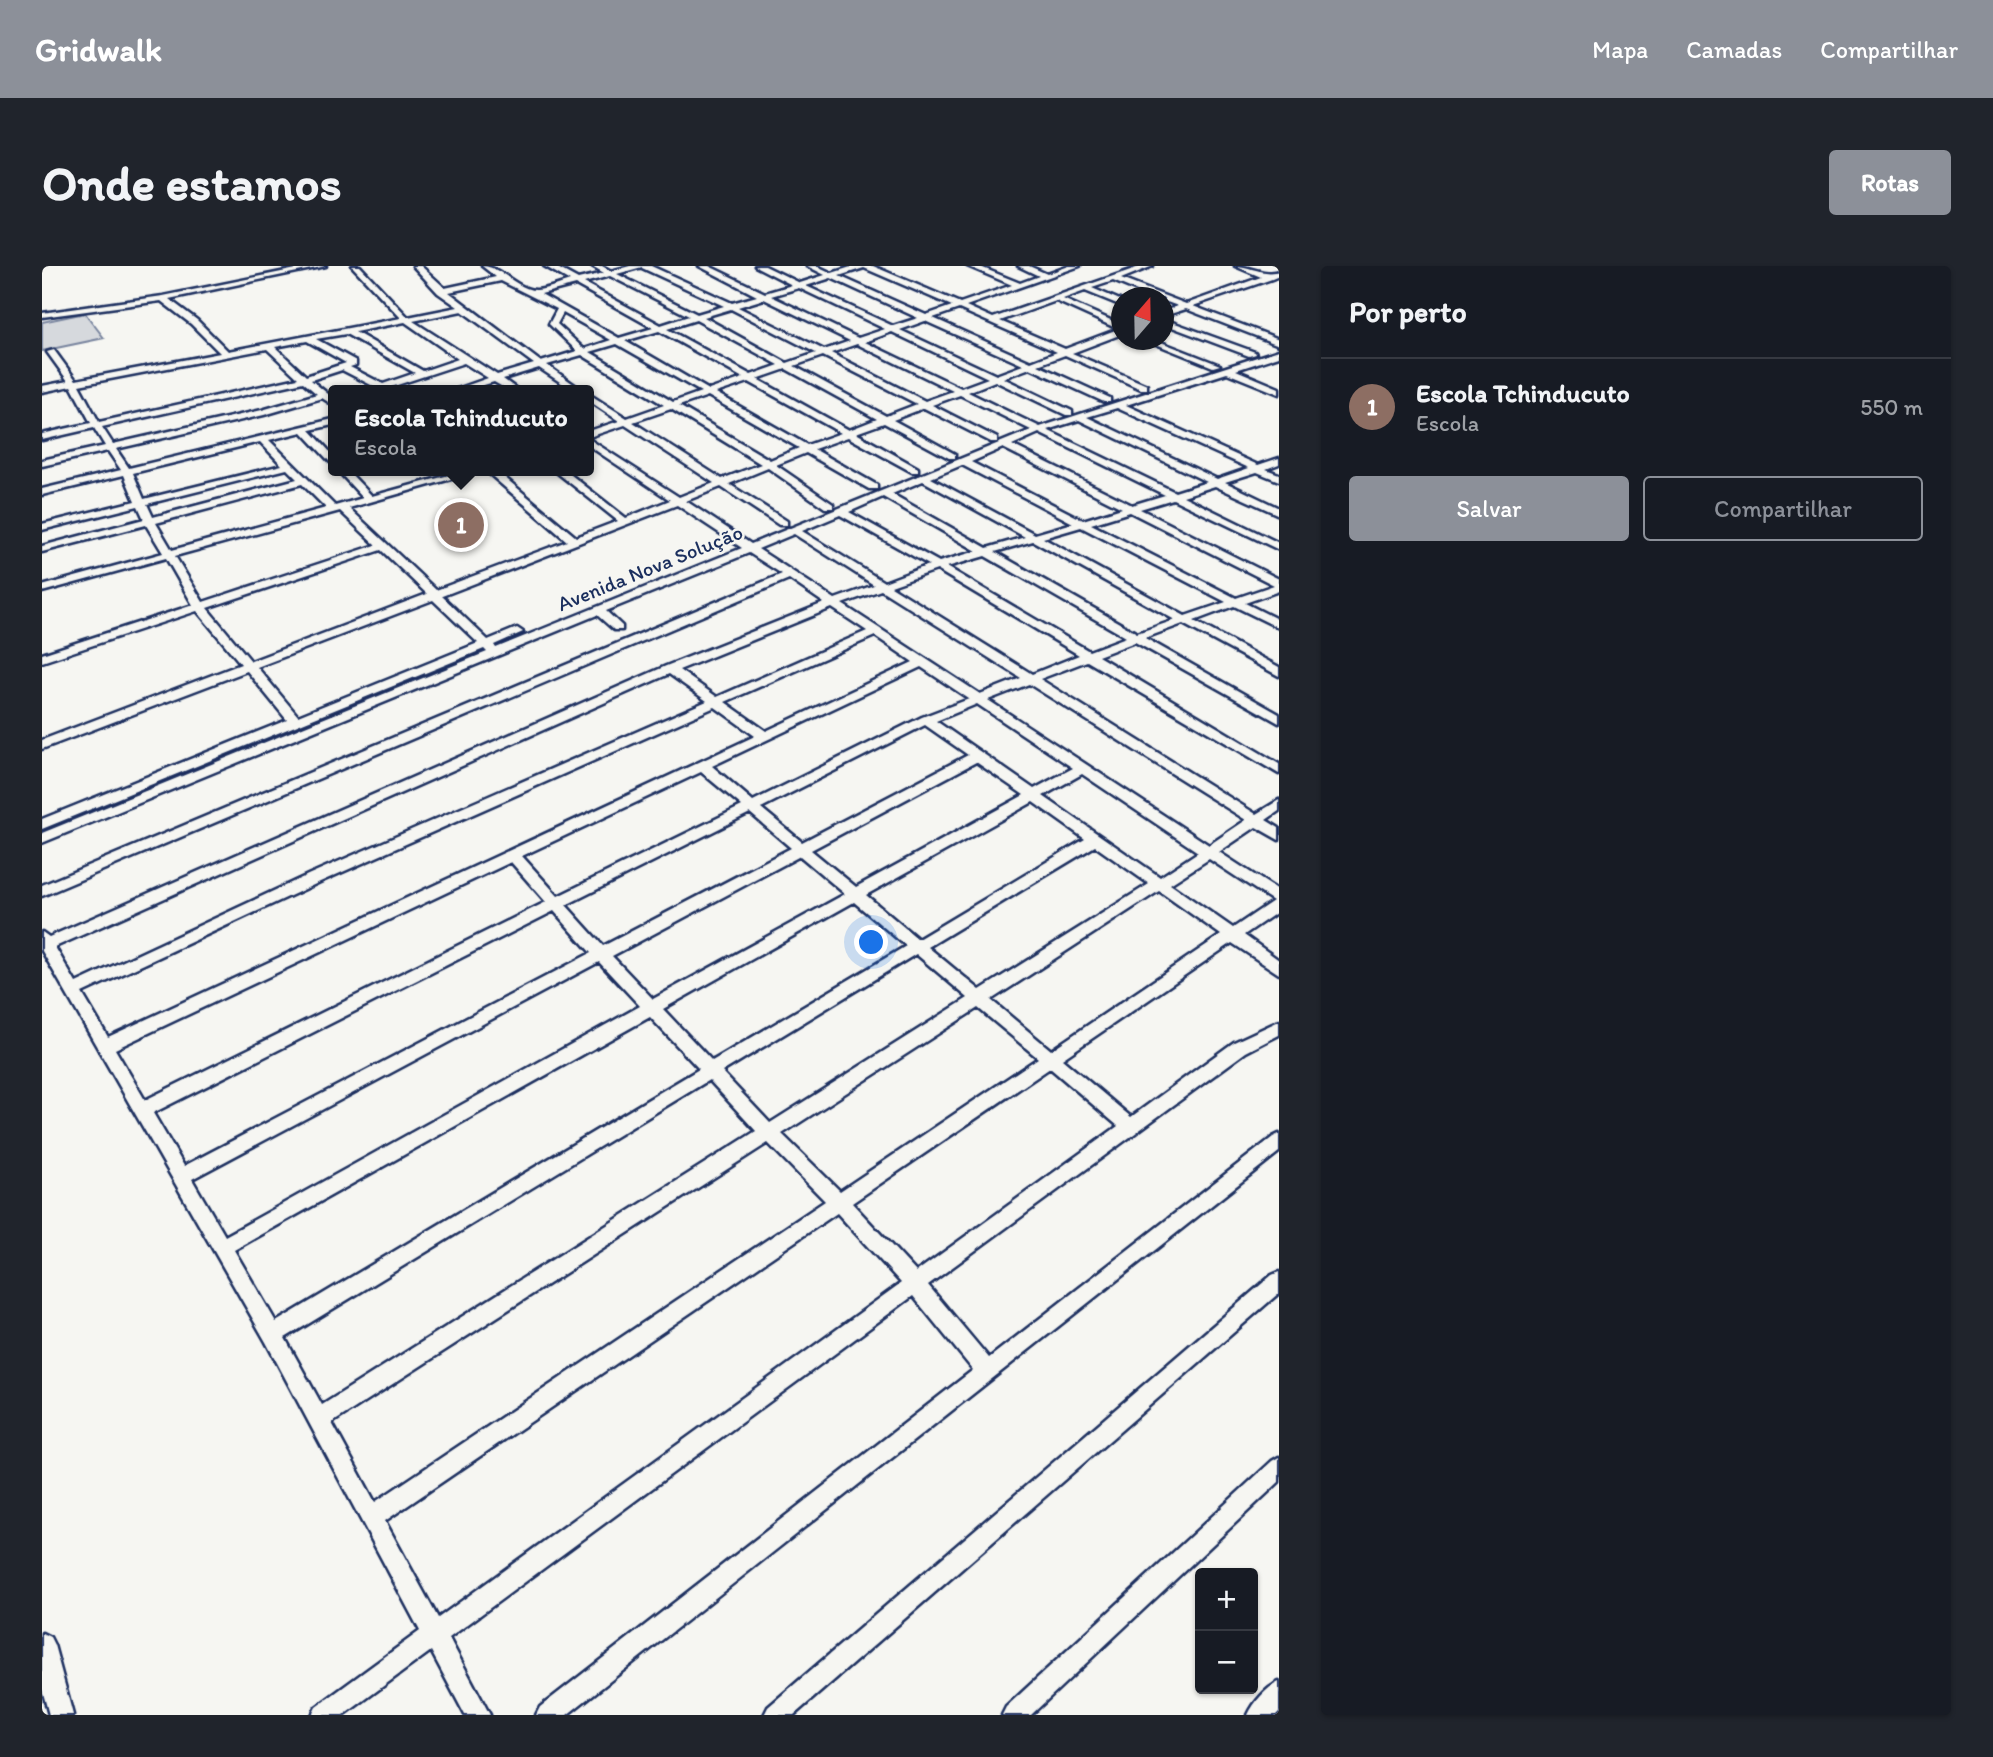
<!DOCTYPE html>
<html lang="pt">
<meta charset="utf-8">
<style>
body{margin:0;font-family:Itim,sans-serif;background:#20242c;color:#f1f3f6}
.controls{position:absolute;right:21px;bottom:21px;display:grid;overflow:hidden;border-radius:7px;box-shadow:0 2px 5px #0004}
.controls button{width:63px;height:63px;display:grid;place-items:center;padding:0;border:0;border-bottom:2px solid #363941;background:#171b24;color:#f1f3f6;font:35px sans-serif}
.compass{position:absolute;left:1069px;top:21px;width:63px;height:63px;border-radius:50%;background:#171b24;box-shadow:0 2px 5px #0004;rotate:20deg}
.you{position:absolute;left:830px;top:677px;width:24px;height:24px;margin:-18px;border:5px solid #fff;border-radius:50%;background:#1a73e8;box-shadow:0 0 0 10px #1a73e833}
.badge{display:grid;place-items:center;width:46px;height:46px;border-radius:50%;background:#8c9099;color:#fff;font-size:23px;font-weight:700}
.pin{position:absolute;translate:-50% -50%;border:4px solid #fff;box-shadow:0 2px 7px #0006}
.popup{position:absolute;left:286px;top:119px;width:266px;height:91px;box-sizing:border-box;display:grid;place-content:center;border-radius:7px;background:#171b24;filter:drop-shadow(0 2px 5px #0005);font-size:23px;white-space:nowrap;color:#9ea1a6}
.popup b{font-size:26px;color:#f1f3f6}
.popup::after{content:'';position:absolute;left:50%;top:100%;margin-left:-14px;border:14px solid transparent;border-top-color:#171b24}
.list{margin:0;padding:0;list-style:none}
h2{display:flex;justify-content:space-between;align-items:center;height:91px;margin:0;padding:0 28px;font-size:30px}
h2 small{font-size:23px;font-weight:400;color:#9ea1a6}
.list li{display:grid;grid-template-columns:46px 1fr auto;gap:21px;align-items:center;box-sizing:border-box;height:98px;padding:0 28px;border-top:2px solid #363941}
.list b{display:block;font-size:26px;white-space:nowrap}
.list p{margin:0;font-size:23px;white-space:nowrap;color:#9ea1a6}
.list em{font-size:23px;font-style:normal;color:#9ea1a6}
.actions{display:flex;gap:14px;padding:21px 28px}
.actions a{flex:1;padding:16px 0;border:2px solid #8c9099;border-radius:7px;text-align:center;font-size:24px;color:#8c9099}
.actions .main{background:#8c9099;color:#fff}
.map{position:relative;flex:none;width:1237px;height:1449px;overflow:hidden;border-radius:7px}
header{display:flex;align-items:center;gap:42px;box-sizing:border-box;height:98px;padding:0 35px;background:#8c9099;color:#fff}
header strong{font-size:33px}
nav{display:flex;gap:38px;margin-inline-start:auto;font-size:24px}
.intro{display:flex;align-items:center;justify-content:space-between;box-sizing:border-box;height:168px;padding:0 42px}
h1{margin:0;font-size:49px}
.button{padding:18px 32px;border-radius:7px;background:#8c9099;color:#fff;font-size:24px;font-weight:700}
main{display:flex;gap:42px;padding:0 42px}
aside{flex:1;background:#171b24;border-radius:7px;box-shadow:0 2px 5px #0004}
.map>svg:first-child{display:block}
</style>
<header>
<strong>Gridwalk</strong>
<nav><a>Mapa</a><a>Camadas</a><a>Compartilhar</a></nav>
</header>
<div class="intro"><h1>Onde estamos</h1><a class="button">Rotas</a></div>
<main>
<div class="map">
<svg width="1237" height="1449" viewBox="0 0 1237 1449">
<rect width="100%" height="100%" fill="#f6f6f2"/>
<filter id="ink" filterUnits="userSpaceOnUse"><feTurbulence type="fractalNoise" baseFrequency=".0143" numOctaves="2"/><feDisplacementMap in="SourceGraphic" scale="14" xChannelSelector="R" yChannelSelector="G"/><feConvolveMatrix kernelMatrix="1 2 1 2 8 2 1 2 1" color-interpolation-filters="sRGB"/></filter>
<g filter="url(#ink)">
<!-- green -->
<polygon fill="#d6d9dd" stroke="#78849e" stroke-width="2" points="43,47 62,72 0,85 0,56"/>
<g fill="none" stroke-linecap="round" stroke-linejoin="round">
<!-- minor casing -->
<g stroke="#1b2f5e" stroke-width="5">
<g id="minor">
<path d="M269,0H284L127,33L155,54L186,85L359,52L310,0H318L366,51L416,41L396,27L371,0H379L403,22L454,11L440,0C459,0 476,25 495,24C506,23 518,18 528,15L502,0H512L536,13L562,7L550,0H560L569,5L588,0H609L690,37L715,30L657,0H667L723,27L750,19L713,0H723L758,17L783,9L765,0H775L790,7L812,0H831L918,37L970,19L925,0H936L978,17L997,10L976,0H987L1005,8L1027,0H1038L924,40L951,52L1100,0H1111L1079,13L1144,38L1219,11L1193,0C1209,0 1221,10 1237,5V10L1230,13L1151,40L1237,73V79L1144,43L1122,50V45L1136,40L1122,35V32H1112L1071,15L1050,22L1080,35V40L1043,25L1021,33L1080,59V68L1030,87L1105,119V123H1099L1023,89L996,99L1068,132V136H1062L988,102L961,112L1030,145V149H1024L953,115L926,126L998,161L1237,84V90L1194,104L1237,122V128L1185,107L1084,139L1216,199L1237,192V198L1224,203L1237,208V215L1215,206L1183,216L1237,242V249L1173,220L1141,230L1237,277V284L1131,233L1098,243L1237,313V325L1203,337L1237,354V362L1192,340L1152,355L1237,401V410L1141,358L1103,372L1237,448V457L1093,376L1056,390L1237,498V508L1045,395L998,413L1214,548L1237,534V545L1224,554L1237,562V574L1214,561L1177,586L1237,625V645L1202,669L1237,694V708L1190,677L1020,793L1089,851L1192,776L1237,755V769L1204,786L886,1019L947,1092L1231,871L1237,868V886L525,1449H494L498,1441L931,1104L871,1030L407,1372L448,1449H423L389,1385L302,1449H270L274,1441L378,1365L224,1076L0,685V666L7,671L624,400L782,337L747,313L0,630V619L740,308L707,287L564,345L580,360V364H572L555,349L0,577V567L445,386L442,383L0,563V553L245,454L205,405L0,483V474L199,398L155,345L0,396V388L151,339L124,292L0,326V320L121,287L104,259L0,286V280L102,253L96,240L0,264V258L93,235L82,209L0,229V223L79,204L66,185L0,200V194L63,180L52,162L0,174V168L49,157L29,120L0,126V120L26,115L5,86L12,84L34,114L178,87L149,58L119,35L0,51V47L121,30ZM600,1V2L682,40L655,48L575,8ZM822,2L910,40L884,49L797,10ZM568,10L647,50L619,59L542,17ZM789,12L876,52L851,60L764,20ZM459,15L515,43L507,58L535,85L499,96L407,26ZM534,19L611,62L577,72L499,28ZM757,22L843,63L816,72L729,30ZM722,33L808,75L782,84L696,41ZM1014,35L1076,63L1023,83L958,55ZM689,43L774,87L745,97L662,51ZM917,43L1015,86L989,96L891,52ZM420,45L492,98L455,109L371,55ZM521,47L569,74L542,83L515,58ZM654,54L737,99L709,109L625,63ZM883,55L981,99L954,109L858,64ZM363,56L416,93L381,105L313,66ZM617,65L701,112L667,124L583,75ZM850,66L946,112L919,122L823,76ZM304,68L373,107L341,118L308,101L314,99V95L274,73ZM265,75L304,97L264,110L233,81ZM575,78L659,126L631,136L548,86ZM815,78L911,125L883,135L789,87ZM225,83L256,112L57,156L37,119ZM540,89L622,139L585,152L547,128V135L577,155L547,165V171L583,159L672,217L637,231L547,173V180L628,234L584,252L524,205H513L576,255L534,271L455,205H444L525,275L394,324L307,242L437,205H422L330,230L306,205H296L321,232L293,240L227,174L260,166L288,196L291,197V189L268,164L291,159V153L87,202L74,183L222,149L280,132L291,139V132L269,114L300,104L333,121L328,124H340L422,97L446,112L412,124H425L452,116L466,124H476L461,113L497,102L530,124H540L505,99ZM781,90L875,138L844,150L752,100ZM744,103L835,153L807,164L715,113ZM261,116L275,128L220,144L71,178L60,161ZM707,116L799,167L765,179L674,127ZM918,129L989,164L709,278L644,235L679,221L737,259H745V255L687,218L726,202L783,242H791V238L734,199L764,187L827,223H835V219L772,183L806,171L870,206H876V202L814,167L842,157L907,192H913V188L851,154L882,142L949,176H955V172L890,139ZM666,130L757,182L728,194L637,140ZM1075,142L1207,202L1175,213L1045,151ZM629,143L719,198L680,213L591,156ZM1037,154L1165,216L1133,226L1005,164ZM997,167L1123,229L1090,239L970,179ZM218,176L240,199L102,233L91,207ZM961,182L1080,242L1041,254L929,196ZM920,199L1031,257L993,268L889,212ZM245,203L255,213L111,251L105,238ZM881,215L983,271L945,282L850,228ZM260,218L284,242L130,284L114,257ZM841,231L935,285L897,296L807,246ZM635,239L700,282L454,382L452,379L481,366L475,362L446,374L400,330ZM298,245L334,279L161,336L133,290ZM1088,246L1232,319L1194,332L1049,258ZM798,249L887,299L842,316L760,265ZM1039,261L1184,336L1143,350L1001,272ZM752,268L832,319L793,333L716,283ZM991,275L1133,354L1095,367L953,286ZM339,284L385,328L209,395L165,342ZM943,290L1084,371L1047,385L905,301ZM895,304L1037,389L990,408L849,320ZM839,324L979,412L938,428L800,338ZM391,334L436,377L256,450L215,401ZM790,342L825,365L675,431L637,404ZM833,370L871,396L724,465L683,436ZM879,401L927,433L880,451L711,535L670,500ZM627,408L665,435L268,608L34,717L13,681ZM987,418L1204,554L1167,579L946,434ZM935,438L1031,502L992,523L894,455ZM673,441L713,470L66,771L40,727L278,616ZM883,459L926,489L760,576L719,542ZM934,496L982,529L814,621L769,584ZM659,506L700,540L516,630L480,590ZM1040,508L1156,586L1118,611L1001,530ZM991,536L1043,573L876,673L824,629ZM708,547L749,582L561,680L524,639ZM1053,580L1107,618L938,724L886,681ZM758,590L803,628L611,733L570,690ZM1167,593L1231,635L1191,662L1128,618ZM469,596L504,636L103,834L73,783ZM1117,625L1179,669L1009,784L949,734ZM812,636L864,680L670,795L621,743ZM512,645L549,687L142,900L111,847ZM874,688L926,732L728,857L680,806ZM557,696L598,740L183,970L150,913ZM936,742L996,792L798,925L740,868ZM608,751L657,803L234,1056L192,984ZM1008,802L1076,860L874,1006L810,937ZM667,814L714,865L280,1139L243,1072ZM726,877L783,935L333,1236L290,1157ZM795,947L859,1017L396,1352L343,1255Z"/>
<polygon points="1122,53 1213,86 1214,88 1207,90 1122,58"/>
<polygon points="1104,74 1114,74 1178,99 1171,101"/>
<polygon points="1237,1006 1237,1027 752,1449 722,1449 726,1441 1230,1009"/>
<polygon points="1237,1191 1237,1216 989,1449 960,1449 964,1441 1230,1195"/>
<polygon points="0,1367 8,1371 12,1379 31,1449 7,1449 0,1423"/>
<path d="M1237,1416V1446L1234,1449H1206C1212,1436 1224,1422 1237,1416Z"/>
</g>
</g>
<!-- minor -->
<use href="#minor" fill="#f6f6f2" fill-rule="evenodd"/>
</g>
</g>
<g text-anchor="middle" stroke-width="5" stroke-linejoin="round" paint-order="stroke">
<!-- far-street labels -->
<g font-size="21" fill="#1b2f5e" stroke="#f6f6f2">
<text transform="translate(608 302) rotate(-22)" y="7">Avenida Nova Solução</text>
</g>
</g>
</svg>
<div class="controls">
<button>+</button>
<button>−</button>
</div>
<svg class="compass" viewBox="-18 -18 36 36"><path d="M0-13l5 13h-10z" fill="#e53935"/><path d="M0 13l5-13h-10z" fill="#9ea1a6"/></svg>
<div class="you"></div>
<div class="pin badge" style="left:419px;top:259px;background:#8d6e63">1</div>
<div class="popup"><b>Escola Tchinducuto</b>Escola</div>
</div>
<aside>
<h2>Por perto<small></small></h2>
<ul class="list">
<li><span class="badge" style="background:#8d6e63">1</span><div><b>Escola Tchinducuto</b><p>Escola</p></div><em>550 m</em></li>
</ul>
<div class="actions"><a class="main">Salvar</a><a>Compartilhar</a></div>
</aside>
</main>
